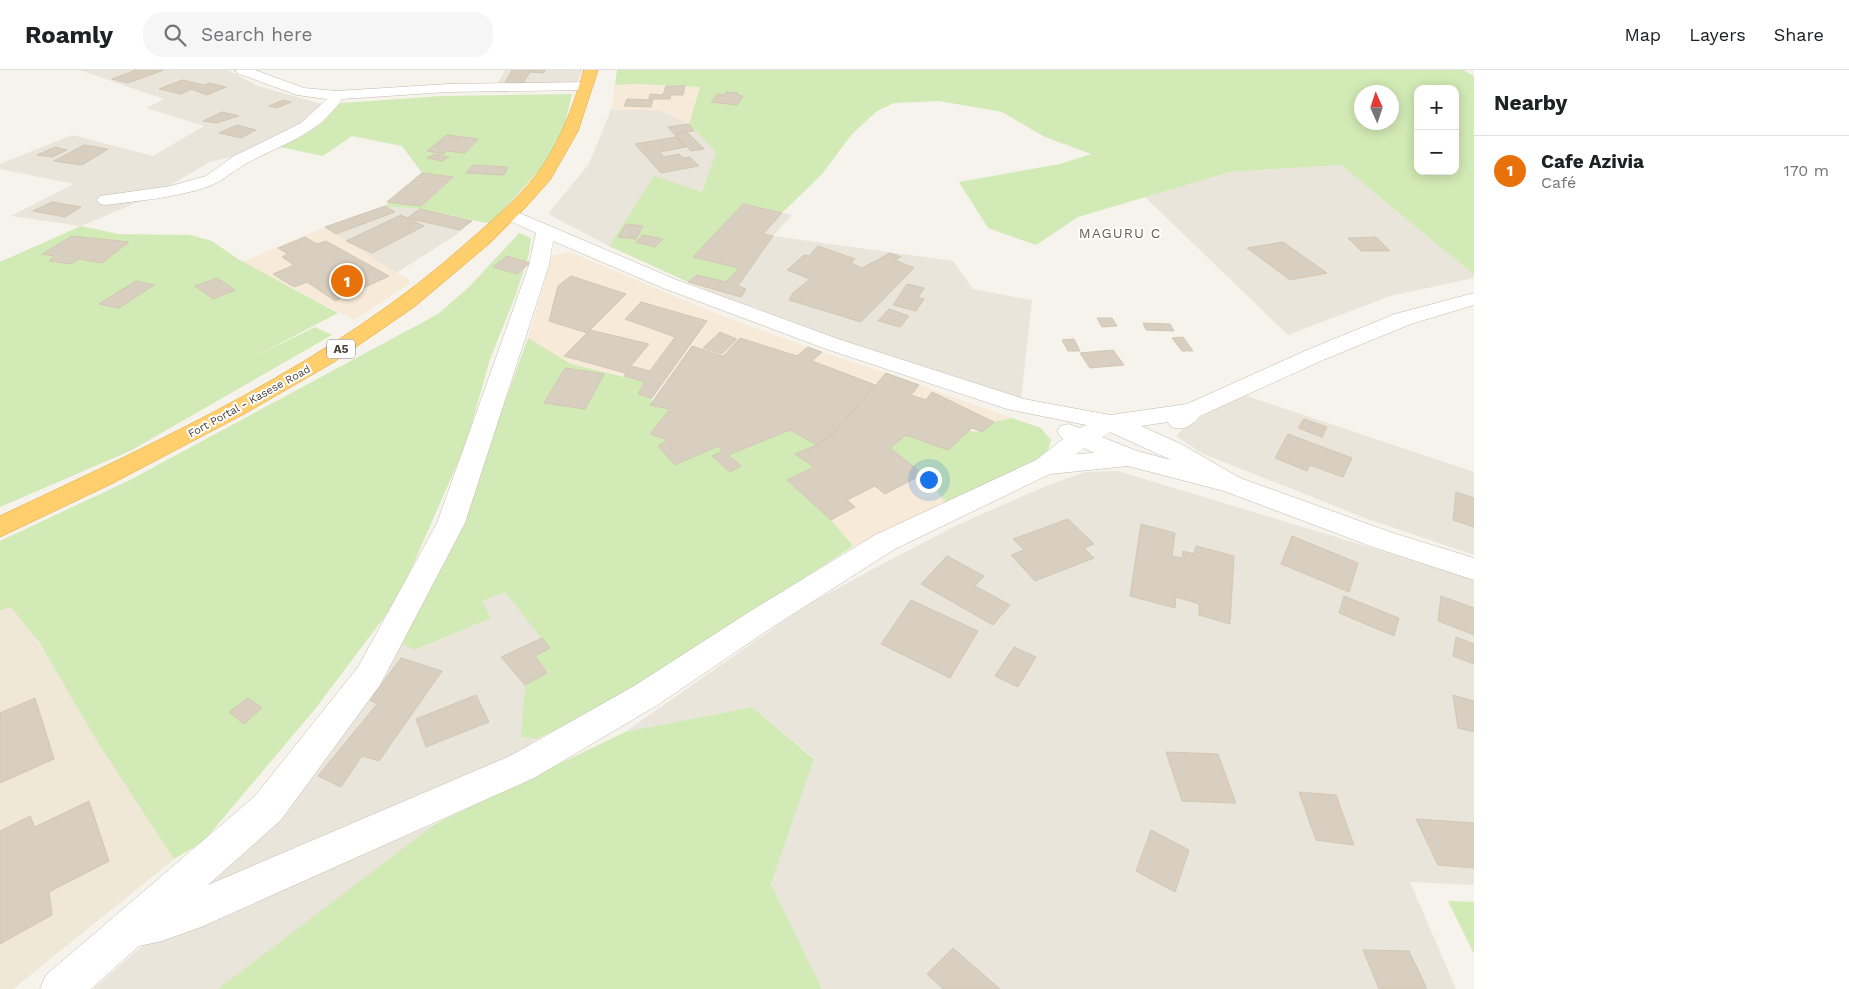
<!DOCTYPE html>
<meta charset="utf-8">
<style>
body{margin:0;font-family:"Work Sans",sans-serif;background:#f6f6f6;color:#202124}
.controls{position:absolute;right:15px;top:15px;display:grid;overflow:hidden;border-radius:10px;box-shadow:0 2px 12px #0003}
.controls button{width:45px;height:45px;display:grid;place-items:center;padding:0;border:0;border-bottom:1px solid #e0e0e0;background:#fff;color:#202124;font:25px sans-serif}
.compass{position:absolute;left:1354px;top:15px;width:45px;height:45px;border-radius:50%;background:#fff;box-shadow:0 2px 12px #0003;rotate:357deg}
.you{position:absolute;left:928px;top:409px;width:18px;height:18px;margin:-12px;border:4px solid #fff;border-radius:50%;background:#1a73e8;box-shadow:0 0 0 8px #1a73e833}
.badge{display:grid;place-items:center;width:32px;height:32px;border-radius:50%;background:#2563eb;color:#fff;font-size:16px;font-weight:700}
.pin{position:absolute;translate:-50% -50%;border:2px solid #fff;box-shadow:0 1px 5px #0006}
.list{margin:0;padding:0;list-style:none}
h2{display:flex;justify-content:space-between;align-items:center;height:65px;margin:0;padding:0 20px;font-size:21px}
h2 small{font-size:16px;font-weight:400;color:#757577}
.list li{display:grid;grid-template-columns:32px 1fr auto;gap:15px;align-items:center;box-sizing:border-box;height:70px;padding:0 20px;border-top:1px solid #e0e0e0}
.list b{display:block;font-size:19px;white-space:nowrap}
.list p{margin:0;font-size:16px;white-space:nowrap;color:#757577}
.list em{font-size:16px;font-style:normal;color:#757577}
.icon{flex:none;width:28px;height:28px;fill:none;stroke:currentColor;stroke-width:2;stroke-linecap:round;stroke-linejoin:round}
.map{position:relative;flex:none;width:1474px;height:919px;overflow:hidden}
header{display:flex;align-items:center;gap:30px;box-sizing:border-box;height:70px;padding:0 25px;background:#fff;border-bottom:1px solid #e0e0e0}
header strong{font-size:24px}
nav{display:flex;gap:28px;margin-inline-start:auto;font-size:18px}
.search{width:350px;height:45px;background:#f6f6f6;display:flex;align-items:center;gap:12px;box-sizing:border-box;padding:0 18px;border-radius:20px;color:#757577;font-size:19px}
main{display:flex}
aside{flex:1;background:#fff}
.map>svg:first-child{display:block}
</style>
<header>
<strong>Roamly</strong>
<div class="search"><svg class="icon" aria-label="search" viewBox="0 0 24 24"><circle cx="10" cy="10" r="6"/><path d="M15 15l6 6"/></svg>Search here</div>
<nav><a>Map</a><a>Layers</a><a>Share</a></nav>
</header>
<main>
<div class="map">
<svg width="1474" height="919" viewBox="0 0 1474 919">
<rect width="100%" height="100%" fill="#f6f3ec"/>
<!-- residential -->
<g fill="#eae5da">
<polygon points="79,0 228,0 258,16 322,34 313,61 275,76 210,92 150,127 81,156 11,146 74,114 0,99 0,94 72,65 153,86 204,56 146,38 164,29"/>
<polygon points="505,0 583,0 576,14 495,19"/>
<polygon points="611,40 658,40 665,42 689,54 716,82 702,122 654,107 609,176 548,144 589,94"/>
<polygon points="1341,95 1474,205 1474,208 1390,226 1288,265 1145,127 1230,102"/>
<polygon points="743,134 792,145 773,166 953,191 973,219 1032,230 1021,330 816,265 755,237 739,234 688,212 697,205 726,212 738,198 693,187"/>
<polygon points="385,136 420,139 472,151 456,165 396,203 325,157"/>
<polygon points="1241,324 1474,402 1474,485 1365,448 1201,383 1176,366 1187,355"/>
<polygon points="1118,401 1474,509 1474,815 1410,812 1456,919 822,919 771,814 814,688 752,637 625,662 807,535 875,498 957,455 1044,417 1085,402"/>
<polygon points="505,522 550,578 547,603 522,667 537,669 492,704 165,843 310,705 379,617 402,574 416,580 490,548 482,531"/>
<polygon points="435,754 404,919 93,919 147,872"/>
</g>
<!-- commercial -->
<g fill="#f7ead8">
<polygon points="638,14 700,17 689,54 658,40 611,40 615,15"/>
<polygon points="325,157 396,203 408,208 410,214 354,250 242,192"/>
<polygon points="570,182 717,244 808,277 797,286 720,262 703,278 692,276 707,252 641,232 625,249 675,267 650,301 631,296 624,306 571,294 528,268 553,185"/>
<polygon points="822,282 886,303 1012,348 994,352 982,362 972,358 923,404 947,434 853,476 831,450 787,410 813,397 795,384 817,375 832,365 877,313 812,291"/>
</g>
<!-- education -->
<polygon fill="#efe8d6" points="0,511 174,789 13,919 0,919"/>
<!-- green -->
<g fill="#d2eab5" fill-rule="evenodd">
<path d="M617,0H1463L1474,6V205L1341,95L1230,102L1078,147L1036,175L988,158L959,112L1060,94L1091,84L1045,67L1002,42L939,31L894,33L877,41L852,64L822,104L782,143L743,134L693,187L739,198L726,212L697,205L688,212L609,176L654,106L702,122L716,82L689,54L700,17L638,14L615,15ZM1418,19H1455V101H1418ZM1362,22H1392V52H1362Z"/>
<path d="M572,24L563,62L548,90L491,154L420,139L385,136L422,103L402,76L352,66L323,86L275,76C299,66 324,60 335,35L342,33L441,26Z"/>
<polygon points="81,156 118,164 190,165 212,171 238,189 338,243 256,286 315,257 332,265 130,381 0,437 0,192"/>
<polygon points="519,163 531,168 529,184 516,224 490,289 466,374 398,529 315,639 203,772 174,789 100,676 39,572 11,537 0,540 0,471 128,411 438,244 470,216"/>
<polygon points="528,268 571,294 645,312 638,324 652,328 651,335 670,339 668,370 658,376 675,395 718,376 723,381 713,387 730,402 741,396 728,385 790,360 817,375 795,384 814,397 787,410 831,450 853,476 635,620 537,669 521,667 525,615 547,603 535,586 549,578 505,522 482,531 491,548 415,580 402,574 463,448"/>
<polygon points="1012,348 1041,358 1051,370 1046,387 947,434 923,404 890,378 906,365 948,380 968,361 982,362 994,352"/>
<polygon points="752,637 814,689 771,814 822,919 218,919 435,754 625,662"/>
<polygon points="1448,831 1474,832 1474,884"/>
</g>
<!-- building -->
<g fill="#d8cfc1" stroke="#d3c7b4">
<polygon points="136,0 164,0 128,13 112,9"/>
<polygon points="512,0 545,0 544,3 530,2 522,14 504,14"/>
<polygon points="182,10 204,15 209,13 226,17 207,25 191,19 181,24 159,19"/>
<polygon points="666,16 685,16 683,25 671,25 670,29 649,29 650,24 663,25"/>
<polygon points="727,22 738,23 737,25 743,26 737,35 711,32 717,24 724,25"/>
<polygon points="627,29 653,30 651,37 624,36"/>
<polygon points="283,30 291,32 277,38 269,36"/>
<polygon points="222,42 239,46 216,53 203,51"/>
<polygon points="689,54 694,61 674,64 668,57"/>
<polygon points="237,55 256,60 241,68 219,63"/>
<polygon points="687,62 704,79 691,81 674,64"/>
<polygon points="447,65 478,69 465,83 447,81 444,84 427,81"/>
<polygon points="676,67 686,77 660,82 664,87 679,84 683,88 690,87 699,96 661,103 635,74"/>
<polygon points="84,75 108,79 82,95 54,91"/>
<polygon points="55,77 67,80 52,87 37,85"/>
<polygon points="434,84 449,87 442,91 427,88"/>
<polygon points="473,95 508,97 504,105 466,103"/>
<polygon points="422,103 453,107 421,136 387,132"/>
<polygon points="52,132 81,137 65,147 33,141"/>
<polygon points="743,134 782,143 763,164 773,166 738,216 746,219 741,227 688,212 697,205 726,212 739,198 693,187"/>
<polygon points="385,136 395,142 336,164 325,157"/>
<polygon points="420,139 472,151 460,160 407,148"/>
<polygon points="401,145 424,156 372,183 346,171"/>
<polygon points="626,154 643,156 636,169 618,167"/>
<polygon points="643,165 663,169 655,177 636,172"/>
<polygon points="72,166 129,172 102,193 79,189 71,194 49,191 54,186 42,184"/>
<polygon points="305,167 317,174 326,171 389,206 335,231 307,212 294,217 273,204 294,195 282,187 288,184 278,178"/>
<polygon points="1376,167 1390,181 1361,181 1348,168"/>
<polygon points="1283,172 1327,203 1290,210 1247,178"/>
<polygon points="818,176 855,189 851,193 862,198 890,183 901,187 895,190 914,198 861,252 789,230 793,223 810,209 787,200 804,185 809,186"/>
<polygon points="507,186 530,193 517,204 493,197"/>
<polygon points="571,206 626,224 587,263 549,251 558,216"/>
<polygon points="217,208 235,220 213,229 195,216"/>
<polygon points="136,211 154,215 119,238 99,234"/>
<polygon points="907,214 924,218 918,228 924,229 916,241 893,235"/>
<polygon points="641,232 707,251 652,328 638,324 645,312 624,306 631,296 650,301 675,267 625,249"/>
<polygon points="889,239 909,246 900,257 878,251"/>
<polygon points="1097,248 1112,248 1117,256 1102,257"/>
<polygon points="1143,253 1170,254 1174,261 1146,260"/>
<polygon points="590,260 649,274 625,303 564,286"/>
<polygon points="720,262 737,269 722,284 703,278"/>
<polygon points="1183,267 1193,281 1182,281 1172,268"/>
<polygon points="740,268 797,286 808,277 822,282 812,291 876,315 832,365 817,375 790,360 728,385 741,396 730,402 712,386 723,381 718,376 675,395 658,376 668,370 650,364 670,339 650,335 692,276 723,286"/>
<polygon points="1074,269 1080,281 1068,281 1062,270"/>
<polygon points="1113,280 1124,295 1090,298 1080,283"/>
<polygon points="565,298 604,304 585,339 544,333"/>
<polygon points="886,303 919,315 911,325 926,330 932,322 994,352 982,362 972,358 948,380 906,365 890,378 923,404 885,424 875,416 847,430 855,437 831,450 787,410 814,397 795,384 817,375 832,365"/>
<polygon points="1304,349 1327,357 1322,367 1298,358"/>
<polygon points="1288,364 1352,388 1343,407 1310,395 1307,401 1275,388"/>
<polygon points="1456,422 1474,428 1474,457 1453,450"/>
<polygon points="1068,449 1094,474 1084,478 1094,488 1035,511 1011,485 1024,480 1013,469"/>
<polygon points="1141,454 1175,463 1172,486 1182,488 1183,481 1194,484 1196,476 1234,486 1230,554 1199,545 1199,534 1176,527 1175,538 1130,526"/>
<polygon points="1292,466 1358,493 1349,522 1281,494"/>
<polygon points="947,486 984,506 975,516 1010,535 993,555 921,514"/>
<polygon points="1344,526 1399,548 1394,566 1339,543"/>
<polygon points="1441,526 1474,538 1474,565 1438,551"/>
<polygon points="911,530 978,561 950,608 881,574"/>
<polygon points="1456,567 1474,574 1474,594 1453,586"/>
<polygon points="542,568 550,578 535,586 547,603 525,615 501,587"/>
<polygon points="1014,577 1036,587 1018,617 995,606"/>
<polygon points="401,588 442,601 379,691 362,686 341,717 318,706 377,634 370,630"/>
<polygon points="476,625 489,652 426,677 416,649"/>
<polygon points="1453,625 1474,631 1474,662 1458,658"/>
<polygon points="35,628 54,689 0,713 0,643"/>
<polygon points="248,628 262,638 244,654 229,642"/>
<polygon points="1166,682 1218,684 1236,733 1182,731"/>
<polygon points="1299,722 1336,725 1354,775 1316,770"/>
<polygon points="89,731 109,791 49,822 52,845 0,874 0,761 30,746 35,757"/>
<polygon points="1416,749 1474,753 1474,798 1438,795"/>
<polygon points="1151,760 1189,780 1175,822 1136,801"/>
<polygon points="953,878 1000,919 943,919 927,904"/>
<polygon points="1363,880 1409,881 1427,919 1379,919"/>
</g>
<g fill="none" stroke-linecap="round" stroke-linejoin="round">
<!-- minor casing -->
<g stroke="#c2bbae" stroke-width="1">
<g id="minor">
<path d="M235,0H255L304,18L337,21L448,14L587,12L594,16L587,20L448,22L342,29C319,64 283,74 247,93C231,102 220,114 201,119C170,128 138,131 106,135L100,134L97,130L100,126L171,116L206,106L234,86L301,53L327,29L297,25L237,3Z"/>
<path d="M510,139L677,210L841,270L1024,329L1110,345L1187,334L1307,280L1395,244L1474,223V235L1411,254L1323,290L1200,346C1191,356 1185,361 1171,357L1168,352L1141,356L1181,374L1240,408L1393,463L1474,488V510L1373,477L1224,421L1128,396L1050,404L895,479L771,558L656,636L534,708L201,857L162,871L139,876L91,919H40L46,905L255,726L358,597L437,453L529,195L536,163L504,148L501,144L504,140ZM553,171L663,218L826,279L1007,339L1086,355L1080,358L1069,354L1060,356L1057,362L1063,369L1036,390L875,465L749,542L634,616L510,686L208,815L281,750L380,615L465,453L549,195ZM1110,362L1171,390L1137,381L1102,367ZM1084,378L1094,383L1076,384Z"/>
</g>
</g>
<!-- highway casing -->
<g stroke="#e0a43c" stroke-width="1">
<path id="highway" d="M584,0H598L578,61L550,110L525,138L490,173L414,237L334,292L244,344L111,414L0,467V446C163,369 335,292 470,170C496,147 525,123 544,94C563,65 574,33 584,0Z"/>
</g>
<!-- minor -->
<use href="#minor" fill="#fff" fill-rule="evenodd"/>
<!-- highway -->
<use href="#highway" fill="#ffcf6e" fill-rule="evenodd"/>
</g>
<g text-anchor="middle" stroke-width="4" stroke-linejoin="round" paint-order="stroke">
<!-- far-street labels -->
<g font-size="11" fill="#4b4439" stroke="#fff">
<text transform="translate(249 331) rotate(-29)" y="4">Fort Portal - Kasese Road</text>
</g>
<!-- shield labels -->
<rect fill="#fff" stroke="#817c74" stroke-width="1" x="327" y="269.5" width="28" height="19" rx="4"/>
<g font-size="12" font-weight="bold" fill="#4b4439">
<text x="341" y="283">A5</text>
</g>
<!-- far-quarter labels -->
<g font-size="14" letter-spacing="1" fill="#6e6250" stroke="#fff">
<text x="1120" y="168">MAGURU C</text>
</g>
</g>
</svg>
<div class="controls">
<button>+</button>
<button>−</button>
</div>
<svg class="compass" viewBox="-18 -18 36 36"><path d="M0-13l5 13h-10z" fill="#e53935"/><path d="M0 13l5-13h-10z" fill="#757577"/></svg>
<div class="you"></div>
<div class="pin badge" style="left:347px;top:211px;background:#e8710a">1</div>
</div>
<aside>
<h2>Nearby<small></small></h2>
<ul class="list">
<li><span class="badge" style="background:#e8710a">1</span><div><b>Cafe Azivia</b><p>Café</p></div><em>170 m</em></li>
</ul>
</aside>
</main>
